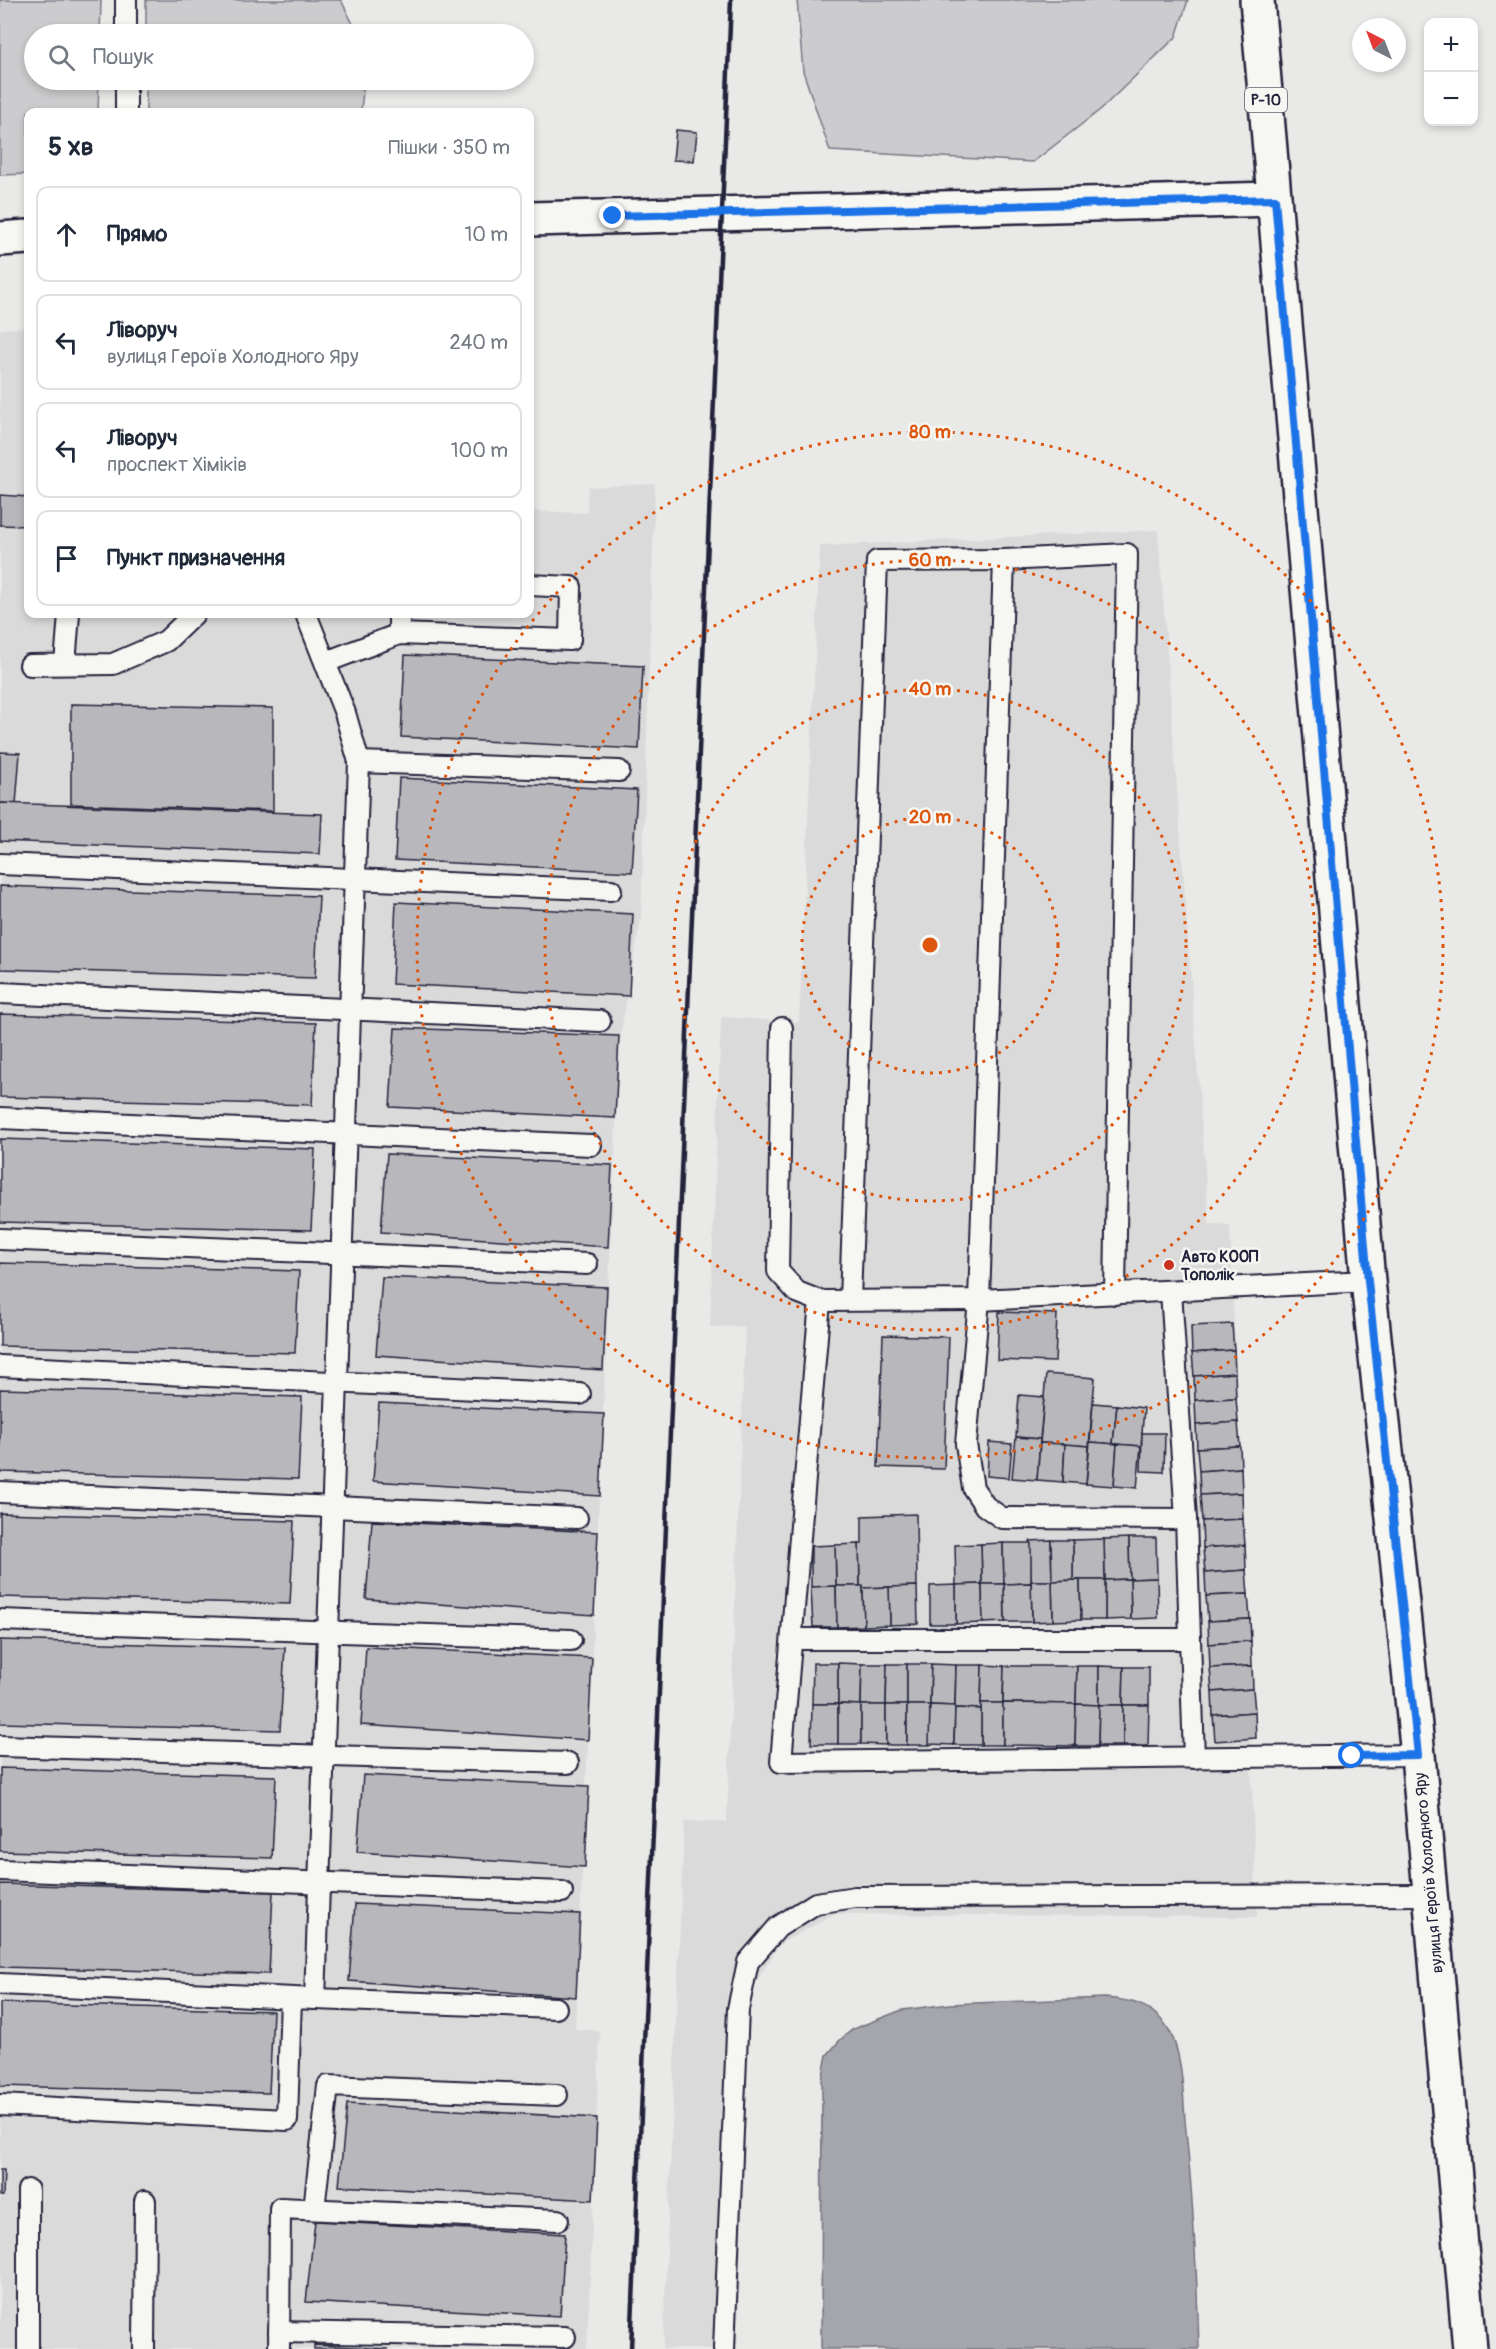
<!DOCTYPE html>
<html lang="uk">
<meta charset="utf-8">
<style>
body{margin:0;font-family:Pangolin,sans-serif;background:#f6f6f7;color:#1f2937}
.controls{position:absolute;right:18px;top:18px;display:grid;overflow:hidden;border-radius:12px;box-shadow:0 3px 9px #0003}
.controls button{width:54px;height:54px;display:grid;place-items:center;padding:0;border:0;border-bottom:2px solid #e0e1e3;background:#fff;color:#1f2937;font:30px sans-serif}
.compass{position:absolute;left:1352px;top:18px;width:54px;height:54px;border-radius:50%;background:#fff;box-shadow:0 3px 9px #0003;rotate:318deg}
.stop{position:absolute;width:18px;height:18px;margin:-14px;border:4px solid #1a73e8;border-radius:50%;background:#fff}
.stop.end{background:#1a73e8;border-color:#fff;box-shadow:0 2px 6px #0008}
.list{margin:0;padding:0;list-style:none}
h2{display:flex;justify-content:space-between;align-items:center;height:78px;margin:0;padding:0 24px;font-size:26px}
h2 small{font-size:20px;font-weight:400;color:#747a83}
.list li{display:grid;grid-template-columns:39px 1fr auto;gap:18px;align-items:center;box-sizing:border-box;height:96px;margin:0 12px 12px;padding:0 12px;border:2px solid #e0e1e3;border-radius:12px}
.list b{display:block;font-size:22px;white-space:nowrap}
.list p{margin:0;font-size:20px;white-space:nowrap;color:#747a83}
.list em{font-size:20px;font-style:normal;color:#747a83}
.icon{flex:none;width:33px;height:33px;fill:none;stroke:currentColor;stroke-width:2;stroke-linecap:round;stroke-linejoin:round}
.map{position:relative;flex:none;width:1496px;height:2349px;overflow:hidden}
.search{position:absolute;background:#fff;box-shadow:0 3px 9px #0003;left:24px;top:24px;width:510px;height:66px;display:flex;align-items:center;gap:15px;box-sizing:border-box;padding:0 21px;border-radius:33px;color:#747a83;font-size:22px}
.panel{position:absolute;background:#fff;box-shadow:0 3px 9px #0003;left:24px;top:108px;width:510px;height:510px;border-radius:12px}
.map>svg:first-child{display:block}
</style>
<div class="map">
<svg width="1496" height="2349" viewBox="0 0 1496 2349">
<rect width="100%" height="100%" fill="#e9e9e7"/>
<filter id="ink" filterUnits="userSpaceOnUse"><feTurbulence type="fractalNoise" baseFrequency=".0167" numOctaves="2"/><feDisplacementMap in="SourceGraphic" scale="12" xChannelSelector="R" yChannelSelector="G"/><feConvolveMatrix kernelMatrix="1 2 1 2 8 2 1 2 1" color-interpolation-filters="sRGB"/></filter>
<g filter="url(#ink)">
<!-- built -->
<g fill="#dadada">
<polygon points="28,327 28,614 530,614 530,511 587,513 588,487 655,484 641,918 620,1038 575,2029 600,2031 587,2349 0,2349 0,329"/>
<polygon points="1158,530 1209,1224 1230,1225 1257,1917 834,1914 780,1944 751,1990 737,2349 663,2349 684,1822 727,1822 745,1326 710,1327 721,1017 799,1022 820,546"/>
</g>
<!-- green -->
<g fill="#ccccce" stroke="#777784" stroke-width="1.5">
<polygon points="0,0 101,0 100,34 34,34 34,80 99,80 98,112 28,112 28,174 0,175"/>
<polygon points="146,0 341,0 358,34 146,34"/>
<polygon points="797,0 1188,0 1176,37 1100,110 1033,162 830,151 803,71"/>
<polygon points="146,80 364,80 361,112 146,112"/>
</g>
<!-- water -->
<path fill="#a5a5ac" stroke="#71717f" stroke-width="1.5" d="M1105,1998C1129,2000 1149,2003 1165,2024C1183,2047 1183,2093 1185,2121C1193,2197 1197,2273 1199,2349H821L822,2080L827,2055L840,2040L853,2029L902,2010L950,2004Z"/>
<!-- building -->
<g fill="#b8b8bc" stroke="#22223b" stroke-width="1.5">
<polygon points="676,130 697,132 694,161 673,160"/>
<polygon points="0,495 28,497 28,526 0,525"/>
<polygon points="405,655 643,666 639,749 401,737"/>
<polygon points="71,704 273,708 273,811 71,804"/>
<polygon points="0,752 20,753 16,804 0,803"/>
<polygon points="399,778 637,790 632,872 395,860"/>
<polygon points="0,803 322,814 320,854 0,841"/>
<polygon points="0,886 319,896 315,978 0,969"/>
<polygon points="396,902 633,914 629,996 392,984"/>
<polygon points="0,1014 316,1023 312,1105 0,1097"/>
<polygon points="395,1028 619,1036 615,1118 390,1107"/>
<polygon points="0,1139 315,1149 311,1230 0,1222"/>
<polygon points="387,1154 612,1165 608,1247 381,1232"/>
<polygon points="0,1263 299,1271 295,1353 0,1346"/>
<polygon points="382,1277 607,1287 603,1370 376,1355"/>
<polygon points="999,1312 1057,1314 1055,1362 997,1360"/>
<polygon points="1232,1324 1234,1350 1192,1353 1191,1326"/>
<polygon points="883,1335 949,1337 944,1469 878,1467"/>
<polygon points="1234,1350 1235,1373 1194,1376 1192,1353"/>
<polygon points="1235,1373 1236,1398 1195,1400 1194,1376"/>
<polygon points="1046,1374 1095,1378 1089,1446 1040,1443"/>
<polygon points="0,1389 302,1397 298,1479 0,1472"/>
<polygon points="1019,1395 1044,1397 1040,1439 1016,1437"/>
<polygon points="1236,1398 1238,1422 1196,1425 1195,1400"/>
<polygon points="379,1403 604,1414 600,1496 373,1481"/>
<polygon points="1093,1403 1117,1405 1113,1444 1090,1442"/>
<polygon points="1117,1405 1144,1408 1141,1446 1113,1444"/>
<polygon points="1238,1422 1240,1446 1197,1448 1196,1425"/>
<polygon points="1142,1433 1165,1433 1164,1472 1141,1471"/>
<polygon points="1016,1437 1040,1439 1037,1480 1012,1478"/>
<polygon points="989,1442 1012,1444 1009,1478 987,1476"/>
<polygon points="1090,1442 1117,1444 1114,1486 1086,1484"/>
<polygon points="1040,1443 1065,1444 1063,1482 1037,1480"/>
<polygon points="1065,1444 1089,1446 1086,1484 1063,1482"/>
<polygon points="1117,1444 1141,1446 1137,1488 1114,1486"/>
<polygon points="1240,1446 1241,1468 1199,1471 1197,1448"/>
<polygon points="1241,1468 1242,1493 1200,1495 1199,1471"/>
<polygon points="1242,1493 1243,1519 1202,1521 1200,1495"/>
<polygon points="0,1513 294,1521 290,1604 0,1597"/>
<polygon points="916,1514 917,1586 863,1588 860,1586 859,1544 862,1544 862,1516"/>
<polygon points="1243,1519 1245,1545 1203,1548 1202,1521"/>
<polygon points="372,1521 598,1532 594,1615 366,1599"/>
<polygon points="1129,1538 1130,1579 1105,1580 1104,1539"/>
<polygon points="1129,1538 1156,1538 1157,1578 1130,1579"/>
<polygon points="1104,1539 1105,1580 1073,1580 1073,1540"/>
<polygon points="1051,1540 1052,1581 1031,1581 1030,1541"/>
<polygon points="1051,1540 1073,1540 1073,1580 1052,1581"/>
<polygon points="1003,1543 1004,1584 982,1584 981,1544"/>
<polygon points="1003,1543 1031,1543 1031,1583 1004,1584"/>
<polygon points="859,1544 860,1586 836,1586 835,1545"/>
<polygon points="981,1544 982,1584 956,1585 955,1545"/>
<polygon points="835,1545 836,1586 811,1587 811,1546"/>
<polygon points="1245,1545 1246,1570 1205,1573 1203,1548"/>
<polygon points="1246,1570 1248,1594 1206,1596 1205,1573"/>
<polygon points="1157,1578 1158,1618 1131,1619 1130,1579"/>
<polygon points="1130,1579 1131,1619 1105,1620 1105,1580"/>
<polygon points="1080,1580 1081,1620 1053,1621 1052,1581"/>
<polygon points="1080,1580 1105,1580 1105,1620 1081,1620"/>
<polygon points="1031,1581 1052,1581 1053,1621 1032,1622"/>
<polygon points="1031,1583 1032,1622 1005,1622 1004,1584"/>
<polygon points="982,1584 983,1623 956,1624 956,1585"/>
<polygon points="982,1584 1004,1584 1005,1622 983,1623"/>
<polygon points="956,1585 956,1624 930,1624 930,1586"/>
<polygon points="836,1586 837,1627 813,1627 811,1587"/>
<polygon points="836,1586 863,1586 864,1626 837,1627"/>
<polygon points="917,1586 918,1624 890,1625 889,1587"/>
<polygon points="889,1587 890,1625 864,1626 863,1588"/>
<polygon points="1248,1594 1250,1619 1208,1621 1206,1596"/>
<polygon points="1250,1619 1251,1641 1209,1644 1208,1621"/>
<polygon points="0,1640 285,1648 280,1730 0,1723"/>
<polygon points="1251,1641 1252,1666 1210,1668 1209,1644"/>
<polygon points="366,1647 592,1658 588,1740 361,1725"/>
<polygon points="813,1663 838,1663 838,1704 812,1704"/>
<polygon points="838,1663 862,1664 861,1705 838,1704"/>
<polygon points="862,1664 887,1664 886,1705 861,1705"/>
<polygon points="887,1664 907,1664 907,1705 886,1705"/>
<polygon points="907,1664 931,1664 930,1705 907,1705"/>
<polygon points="931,1664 956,1665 955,1706 930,1705"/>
<polygon points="956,1665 982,1665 981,1709 955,1708"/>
<polygon points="982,1665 1004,1666 1003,1703 981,1703"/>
<polygon points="1004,1666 1077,1666 1076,1704 1003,1703"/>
<polygon points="1077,1666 1099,1666 1099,1705 1076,1704"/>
<polygon points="1099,1666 1124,1667 1123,1705 1099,1705"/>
<polygon points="1252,1666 1253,1689 1212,1692 1210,1668"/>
<polygon points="1124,1667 1149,1667 1149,1705 1123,1705"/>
<polygon points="1253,1689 1255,1712 1213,1715 1212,1692"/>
<rect x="981" y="1703" width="22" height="42"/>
<polygon points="1003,1703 1076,1704 1075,1746 1003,1745"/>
<polygon points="812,1704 838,1704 838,1744 811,1744"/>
<polygon points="838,1704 861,1705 861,1744 838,1744"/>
<polygon points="1076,1704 1099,1705 1098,1746 1075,1746"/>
<polygon points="861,1705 886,1705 886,1745 861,1744"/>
<rect x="886" y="1705" width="21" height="40"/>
<rect x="907" y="1705" width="23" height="40"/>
<polygon points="930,1705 955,1706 954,1745 929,1744"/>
<polygon points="1099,1705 1123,1705 1123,1746 1098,1746"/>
<polygon points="1123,1705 1149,1705 1148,1746 1123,1746"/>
<polygon points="955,1708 981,1709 981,1745 954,1745"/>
<polygon points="1255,1712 1256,1738 1215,1741 1213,1715"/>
<polygon points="0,1768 276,1776 272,1858 0,1851"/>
<polygon points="363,1775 589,1786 585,1867 357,1852"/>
<polygon points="0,1884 273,1892 269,1974 0,1967"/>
<polygon points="355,1904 580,1914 576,1997 349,1981"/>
<polygon points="0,2003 273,2011 269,2093 0,2086"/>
<polygon points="347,2104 597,2118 593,2200 339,2186"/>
<polygon points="0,2170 4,2170 3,2196 0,2196"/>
<polygon points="315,2221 565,2234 560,2316 306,2302"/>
<polygon points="314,2345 389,2349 314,2349"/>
</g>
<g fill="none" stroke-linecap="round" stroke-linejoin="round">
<!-- lane casing -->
<g stroke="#22223b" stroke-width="24">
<g id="lane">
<polyline points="126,34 126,0"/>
<polyline points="126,112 126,80"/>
<polyline points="399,634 399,614"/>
<polyline points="326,662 399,634 570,640 571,587 530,585"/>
<polyline points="65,664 69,614"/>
<polyline points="30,665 113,664 166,641 194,614"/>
<polyline points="359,762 619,771"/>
<polyline points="0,864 611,890"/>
<polyline points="0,993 600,1021"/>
<polyline points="782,1028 778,1271 797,1292 820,1301"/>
<polyline points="0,1118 591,1145"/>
<polyline points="0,1239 587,1264"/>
<polyline points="1368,1281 979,1300 820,1301 781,1762 1418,1755"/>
<polyline points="1171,1291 1186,1519 1194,1758"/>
<polyline points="1115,1294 1127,554 1004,560 979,1300 966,1444 973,1488 985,1506 1002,1518 1186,1519"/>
<polyline points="850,1300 877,561 1004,560"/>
<polyline points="0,1366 580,1394"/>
<polyline points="0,1492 577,1518"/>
<polyline points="0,1620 571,1640"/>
<polyline points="792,1639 1190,1639"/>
<polyline points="0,1746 568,1763"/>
<polyline points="0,1870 562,1892"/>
<polyline points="0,1984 315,1999 359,762 345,713 306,614"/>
<polyline points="315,1999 556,2008"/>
<polyline points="0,2105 287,2120 291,1998"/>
<polyline points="28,2190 28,2349"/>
<polyline points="314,2209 328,2086 557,2095"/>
<polyline points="279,2332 565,2337"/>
<polyline points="144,2349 145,2201"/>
<polyline points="279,2349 280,2208 558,2220"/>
<polyline points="724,2349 738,2009 748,1962 778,1927 816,1903 855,1897 1431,1895"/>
</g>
</g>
<!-- primary casing -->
<g stroke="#22223b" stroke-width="38">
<g id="primary">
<polyline points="1257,0 1368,1281 1418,1755 1470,2349"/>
<polyline points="530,219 1274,199"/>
<polyline points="0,239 28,237"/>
</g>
</g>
<!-- lane -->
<use href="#lane" stroke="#f6f6f2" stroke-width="20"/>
<!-- primary -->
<use href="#primary" stroke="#f6f6f2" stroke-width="33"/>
<!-- rail -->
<polyline stroke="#22223b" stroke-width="4.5" points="631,2349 731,0"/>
</g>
</g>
<g fill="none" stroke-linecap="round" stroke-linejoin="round" filter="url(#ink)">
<!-- route -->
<polyline stroke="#1a73e8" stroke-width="8" points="613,216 1275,199 1368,1281 1418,1755 1352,1756"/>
</g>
<!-- distance rings -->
<g fill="none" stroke="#de560e" stroke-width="3" stroke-dasharray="3 6">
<circle cx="930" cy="945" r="128"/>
<circle cx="930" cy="945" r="256"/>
<circle cx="930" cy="945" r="385"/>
<circle cx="930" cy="945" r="513"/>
</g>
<!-- markers -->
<circle fill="#c8321e" stroke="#f6f6f2" stroke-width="2" cx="1169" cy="1265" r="6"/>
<g text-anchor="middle" stroke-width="5" stroke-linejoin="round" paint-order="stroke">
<!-- shield labels -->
<rect fill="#f6f6f2" stroke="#626272" stroke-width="1.5" x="1245" y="88" width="42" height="24" rx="4.5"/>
<g font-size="15" font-weight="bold" fill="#22223b">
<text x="1266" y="105">Р-10</text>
</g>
<!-- poi labels -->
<g font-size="16" font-weight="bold" fill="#22223b" stroke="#f6f6f2" text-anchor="start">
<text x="1181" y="1262">Авто КООП<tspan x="1181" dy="18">Тополік</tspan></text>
</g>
<!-- street labels -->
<g font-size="16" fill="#22223b" stroke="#f6f6f2">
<text transform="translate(1428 1873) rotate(-95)" y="6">вулиця Героїв Холодного Яру</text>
</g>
</g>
<circle cx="930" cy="945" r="9" fill="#de560e" stroke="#f6f6f2" stroke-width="3"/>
<g font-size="18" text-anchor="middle" font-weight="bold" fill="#de560e" stroke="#f6f6f2" stroke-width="5" stroke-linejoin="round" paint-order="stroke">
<text x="930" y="438">80 m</text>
<text x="930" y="566">60 m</text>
<text x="930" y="695">40 m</text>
<text x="930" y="823">20 m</text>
</g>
</svg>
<div class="controls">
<button>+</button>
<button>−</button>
</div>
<svg class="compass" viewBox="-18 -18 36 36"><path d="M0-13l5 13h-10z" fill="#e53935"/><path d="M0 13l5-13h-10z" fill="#747a83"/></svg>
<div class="stop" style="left:1352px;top:1756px"></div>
<div class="stop end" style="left:613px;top:216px"></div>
<div class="search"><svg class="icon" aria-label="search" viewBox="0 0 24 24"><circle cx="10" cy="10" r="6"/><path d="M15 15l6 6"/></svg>Пошук</div>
<section class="panel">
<h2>5 хв<small>Пішки · 350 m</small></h2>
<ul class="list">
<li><svg class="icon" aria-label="ahead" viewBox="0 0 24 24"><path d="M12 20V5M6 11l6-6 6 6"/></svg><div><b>Прямо</b></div><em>10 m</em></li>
<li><svg class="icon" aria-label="left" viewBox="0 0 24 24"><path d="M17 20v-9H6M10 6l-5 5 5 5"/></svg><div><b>Ліворуч</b><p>вулиця Героїв Холодного Яру</p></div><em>240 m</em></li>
<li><svg class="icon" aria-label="left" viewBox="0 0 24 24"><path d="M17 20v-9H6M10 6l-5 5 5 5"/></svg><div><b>Ліворуч</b><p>проспект Хіміків</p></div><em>100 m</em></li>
<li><svg class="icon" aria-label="arrive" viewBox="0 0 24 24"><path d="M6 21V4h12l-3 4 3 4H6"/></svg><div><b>Пункт призначення</b></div></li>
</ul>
</section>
</div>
